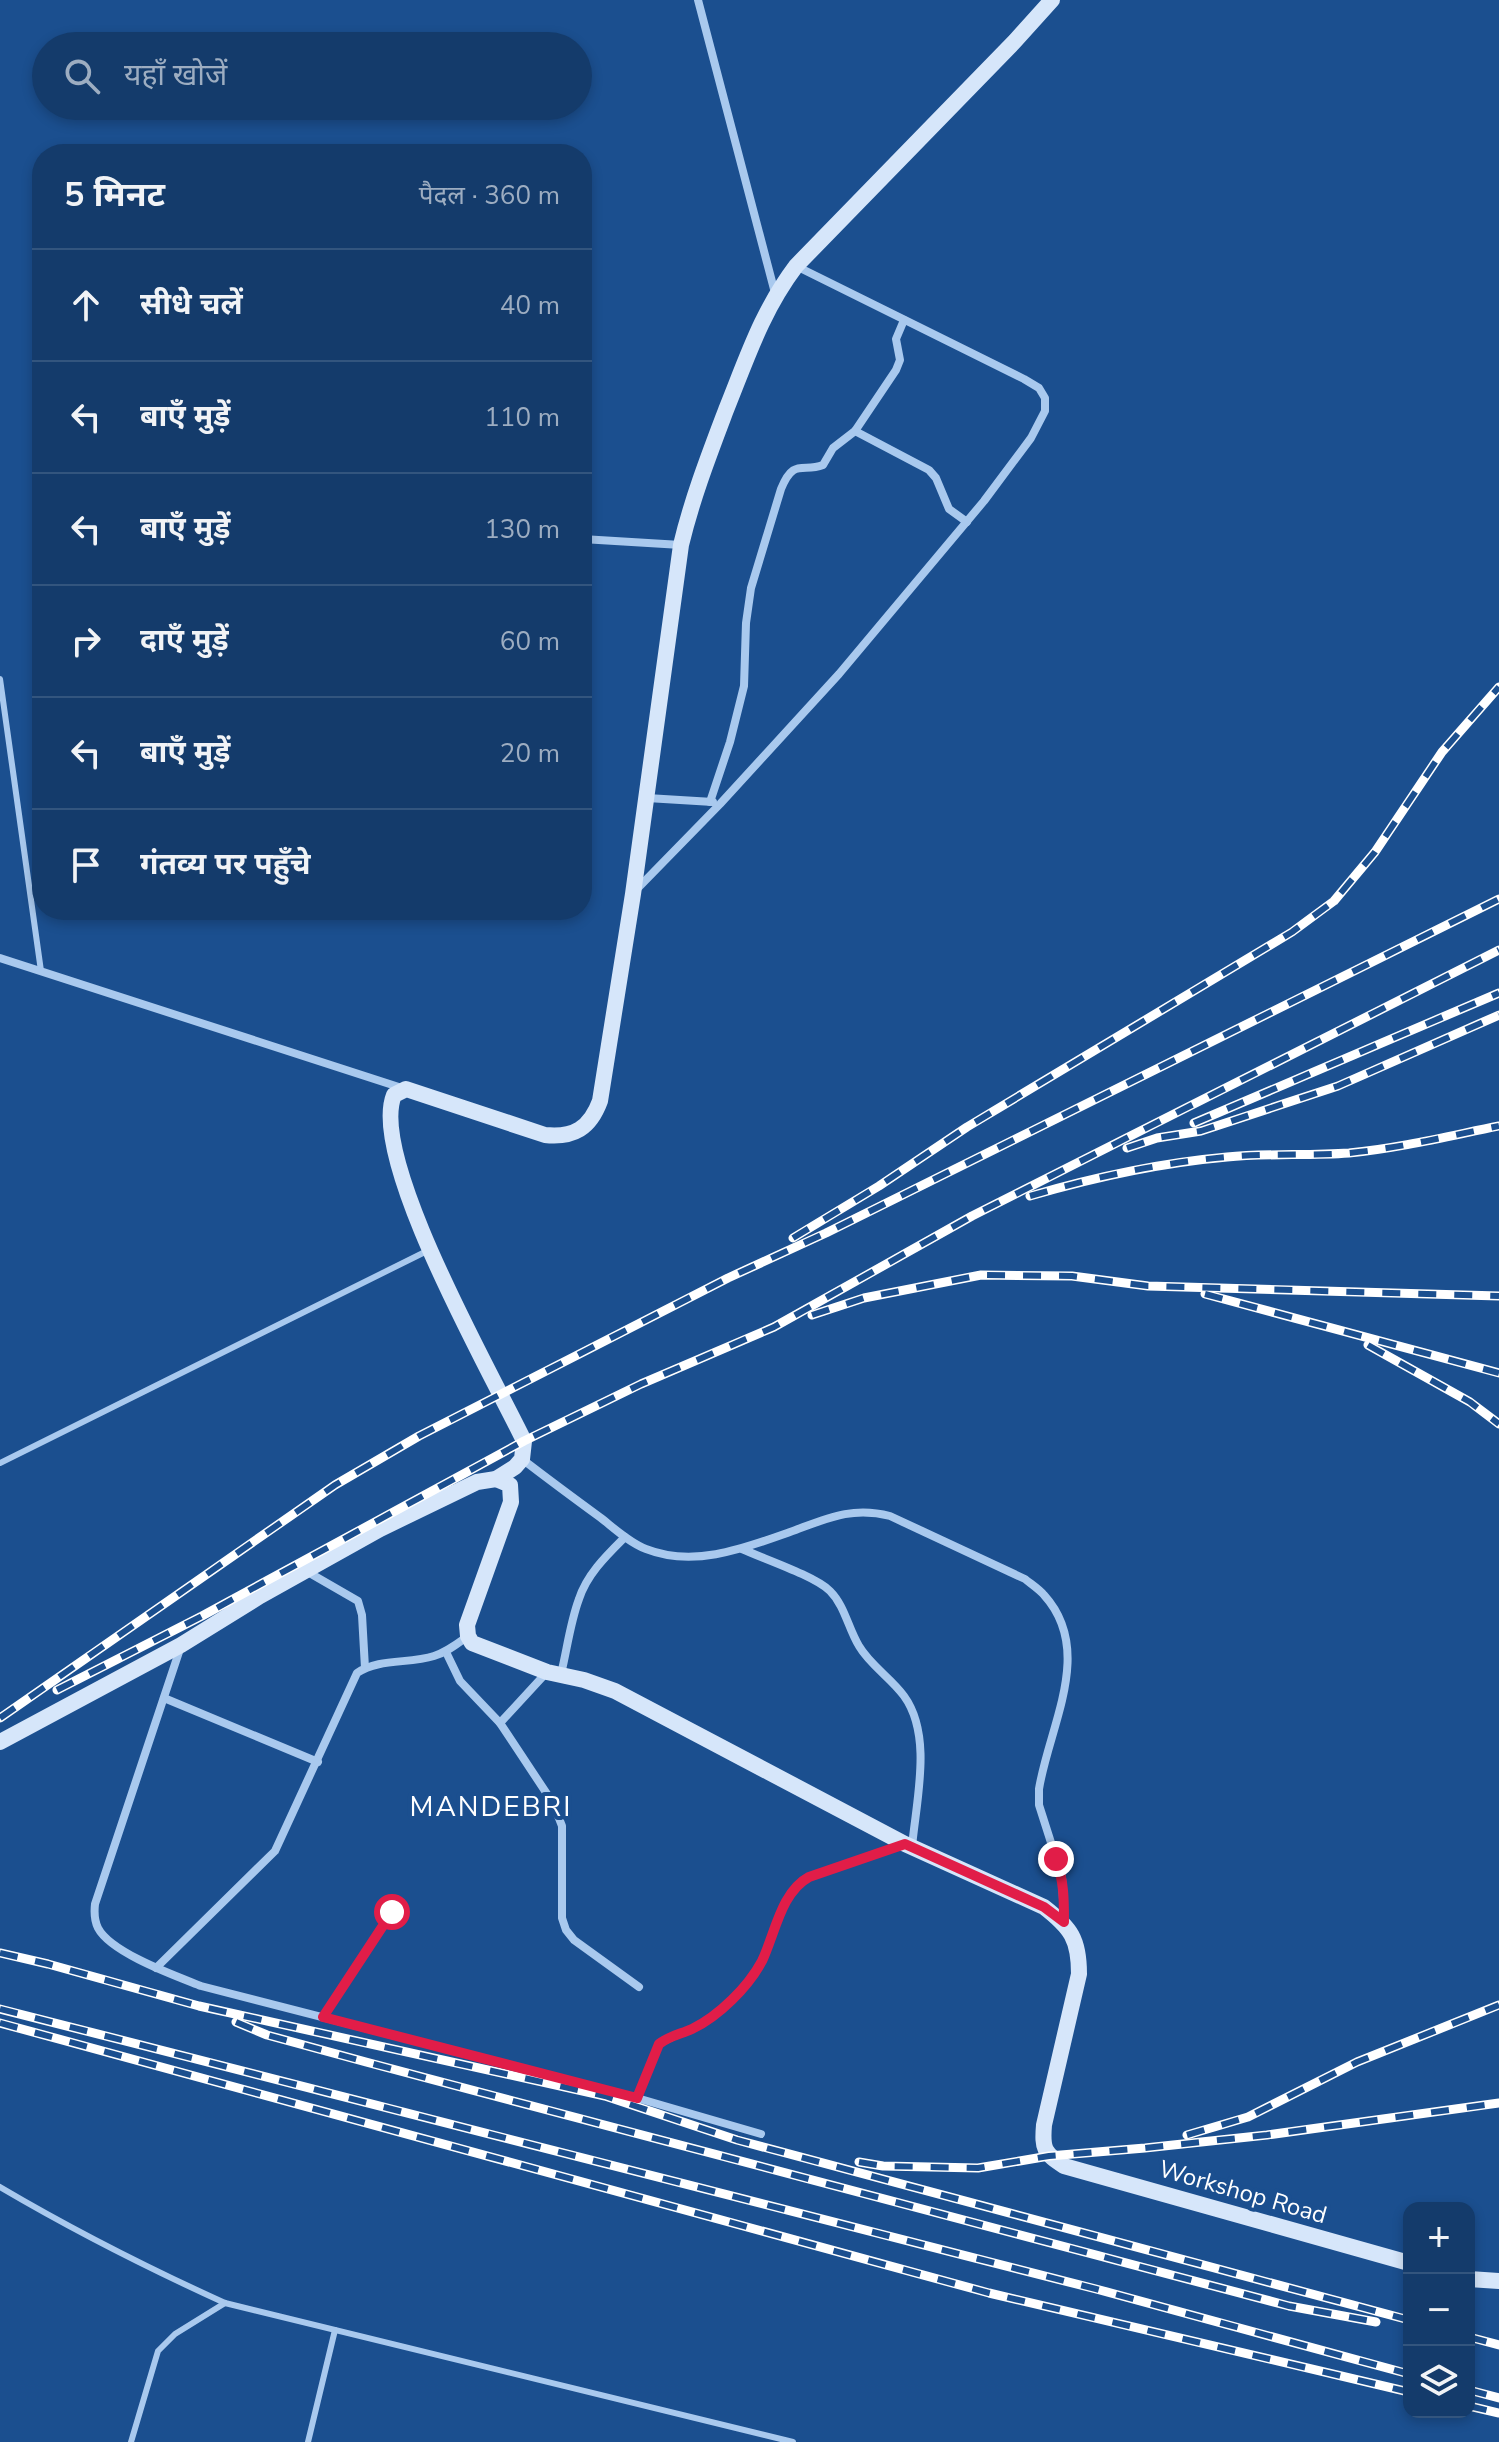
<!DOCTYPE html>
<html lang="hi">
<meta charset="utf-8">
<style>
body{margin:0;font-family:"Nunito Sans","Noto Sans Devanagari",sans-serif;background:#214673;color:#f1f3f6}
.controls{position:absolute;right:24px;bottom:24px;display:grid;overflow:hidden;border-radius:16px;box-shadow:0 4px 12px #0003}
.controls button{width:72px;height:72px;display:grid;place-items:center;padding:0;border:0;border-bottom:2px solid #33557e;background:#143b6b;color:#f1f3f6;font:40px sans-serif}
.stop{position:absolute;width:24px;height:24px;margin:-18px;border:6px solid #e11d48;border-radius:50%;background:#fff}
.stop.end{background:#e11d48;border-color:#fff;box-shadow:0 2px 8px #0008}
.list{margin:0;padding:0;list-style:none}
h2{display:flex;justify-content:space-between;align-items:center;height:104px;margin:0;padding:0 32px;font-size:34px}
h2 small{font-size:26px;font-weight:400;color:#9dadc1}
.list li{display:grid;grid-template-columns:52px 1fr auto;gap:24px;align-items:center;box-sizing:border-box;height:112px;padding:0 32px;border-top:2px solid #33557e}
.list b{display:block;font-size:30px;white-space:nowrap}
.list em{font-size:26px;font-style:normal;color:#9dadc1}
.icon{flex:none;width:44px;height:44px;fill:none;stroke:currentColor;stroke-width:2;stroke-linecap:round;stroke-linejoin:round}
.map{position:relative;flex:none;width:1499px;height:2442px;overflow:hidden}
.search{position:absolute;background:#143b6b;box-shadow:0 4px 12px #0003;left:32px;top:32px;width:560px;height:88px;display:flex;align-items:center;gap:20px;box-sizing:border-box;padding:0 28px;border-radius:44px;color:#9dadc1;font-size:30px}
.panel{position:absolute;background:#143b6b;box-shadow:0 4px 12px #0003;left:32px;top:144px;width:560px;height:776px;border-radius:32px}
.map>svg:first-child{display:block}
</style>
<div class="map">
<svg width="1499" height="2442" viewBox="0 0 1499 2442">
<rect width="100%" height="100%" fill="#1b4f8f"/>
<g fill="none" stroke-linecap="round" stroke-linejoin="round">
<!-- lane -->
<g stroke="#a9c9ee" stroke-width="6">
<polyline points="0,679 41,971"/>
<polyline points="0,1463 429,1250"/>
<path d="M0,2187C73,2230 148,2268 225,2303L793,2442"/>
<polyline points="131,2442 158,2351 175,2334 225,2303"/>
<polyline points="308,2442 335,2330"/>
</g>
<!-- street -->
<g stroke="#a9c9ee" stroke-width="8">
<polyline points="698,0 775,293"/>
<polyline points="855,431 929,470 936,478 949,509 967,522"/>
<polyline points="582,539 681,545"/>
<polyline points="647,798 713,802"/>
<path d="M710,802L730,742L744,686L746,623L751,588L781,489C794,457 803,473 823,465L833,448L855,431L896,370L900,360L896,339L904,320"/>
<polyline points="637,889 720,804 839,674 984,501 1031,438 1045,411 1045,398 1039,388 1024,379 796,266"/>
<polyline points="0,958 405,1089"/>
<path d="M522,1459C548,1479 575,1499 601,1518C615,1529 630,1543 646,1549C694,1568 745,1548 790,1532C826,1519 851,1506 890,1516L1025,1579C1031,1584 1039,1589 1044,1595C1095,1651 1049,1726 1039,1789V1805L1062,1877L1064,1922"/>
<path d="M742,1549C764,1559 815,1576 830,1591C845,1606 848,1628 859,1646C870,1665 891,1678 904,1696C933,1736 916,1801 912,1847"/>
<polyline points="306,1571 358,1601 362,1615 365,1668"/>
<path d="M181,1646L95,1904C94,1913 94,1920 98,1928C111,1953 176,1976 201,1986L637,2098L761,2134"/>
<polyline points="446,1652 460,1681 500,1723 553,1803 562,1826 562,1918 566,1930 574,1940 639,1987"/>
<path d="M561,1674C567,1650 570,1623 579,1599C587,1574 607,1555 625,1537"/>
<polyline points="164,1698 318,1762"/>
<polyline points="500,1723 547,1672"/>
<path d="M156,1968L275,1851L357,1673C379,1658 409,1664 434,1656C447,1652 457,1644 468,1636"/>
<polyline points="323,2017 392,1912"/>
<path d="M637,2098L659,2044C669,2037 681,2034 692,2029C719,2016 748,1987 762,1961C775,1934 781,1892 809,1877L902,1845"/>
</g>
<!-- secondary -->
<g stroke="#d6e6fa" stroke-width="16">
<path d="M496,1479L510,1485L511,1502L467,1625L468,1636L472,1643L547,1672L584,1680L615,1691L905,1844L1044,1907C1071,1928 1079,1939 1079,1974L1044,2125C1042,2149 1044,2153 1064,2166L1409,2263"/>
<path d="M0,1742L181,1645L260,1596L380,1529L477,1482L496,1479L515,1467L522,1459L524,1441C493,1376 368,1158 394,1095L406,1089L545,1135C574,1138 590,1128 600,1101L633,894L681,545C692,499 709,455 726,410C747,358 762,311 796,266L1015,41L1052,0"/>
<polyline points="1469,2279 1499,2281"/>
</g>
<!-- rail casing -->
<g stroke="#fff" stroke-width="9">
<g id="rail">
<polyline points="1194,1123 1499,993"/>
<polyline points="1127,1148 1157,1138 1201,1131 1338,1086 1499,1015"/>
<path d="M1030,1196C1095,1177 1159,1163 1227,1157C1267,1153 1308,1156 1349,1153C1400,1148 1449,1136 1499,1126"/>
<polyline points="793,1238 879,1186 967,1127 1292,932 1334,901 1375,852 1442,752 1499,687"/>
<polyline points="1205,1294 1499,1373"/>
<polyline points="812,1315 864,1298 981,1275 1072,1276 1148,1286 1499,1296"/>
<polyline points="1368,1345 1470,1402 1499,1424"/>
<polyline points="57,1690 202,1616 524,1441 641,1384 774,1327 972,1216 1499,950"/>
<polyline points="0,1718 335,1485 419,1436 728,1278 826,1233 1499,899"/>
<polyline points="0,1953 48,1964 199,2006 605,2096 737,2140 1409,2320"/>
<polyline points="0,2009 1096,2289 1409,2374"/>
<polyline points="236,2022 267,2035 366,2062 1289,2306 1376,2322"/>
<polyline points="0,2023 989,2293 1409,2392"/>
<polyline points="1187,2135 1248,2117 1357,2062 1499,2005"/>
<polyline points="859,2162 883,2166 978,2168 1049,2156 1145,2148 1267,2135 1499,2103"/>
<polyline points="1469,2337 1499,2345"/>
<polyline points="1469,2390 1499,2398"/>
<polyline points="1469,2406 1499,2413"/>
</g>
</g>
<!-- rail -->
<use href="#rail" stroke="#1b4f8f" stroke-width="6" stroke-dasharray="18" stroke-linecap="butt"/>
</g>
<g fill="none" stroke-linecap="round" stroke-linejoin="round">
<!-- route -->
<path stroke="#e11d48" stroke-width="10" d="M392,1912L323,2017L637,2098L659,2044C669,2036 681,2034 692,2029C719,2016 748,1987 762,1961C775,1934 781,1892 809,1877L905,1844L1044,1907L1064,1922C1064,1899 1064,1881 1056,1859"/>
</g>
<g text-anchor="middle" stroke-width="8" stroke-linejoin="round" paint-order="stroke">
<!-- street labels -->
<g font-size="24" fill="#fff" stroke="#1b4f8f">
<text transform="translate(1243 2192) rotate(16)" y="8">Workshop Road</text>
</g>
<!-- quarter labels -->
<g font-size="28" letter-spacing="2" fill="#fff" stroke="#1b4f8f">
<text x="491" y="1816">MANDEBRI</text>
</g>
</g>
</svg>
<div class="controls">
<button>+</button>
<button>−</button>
<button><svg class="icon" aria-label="layers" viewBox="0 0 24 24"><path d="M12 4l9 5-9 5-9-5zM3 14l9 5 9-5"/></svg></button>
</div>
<div class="stop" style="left:392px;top:1912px"></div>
<div class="stop end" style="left:1056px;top:1859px"></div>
<div class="search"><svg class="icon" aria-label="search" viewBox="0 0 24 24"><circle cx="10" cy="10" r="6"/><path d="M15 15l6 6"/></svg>यहाँ खोजें</div>
<section class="panel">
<h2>5 मिनट<small>पैदल · 360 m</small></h2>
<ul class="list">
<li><svg class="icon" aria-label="ahead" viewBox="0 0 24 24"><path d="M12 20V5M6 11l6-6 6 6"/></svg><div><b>सीधे चलें</b></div><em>40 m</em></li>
<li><svg class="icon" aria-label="left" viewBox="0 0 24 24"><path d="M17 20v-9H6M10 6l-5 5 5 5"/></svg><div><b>बाएँ मुड़ें</b></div><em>110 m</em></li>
<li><svg class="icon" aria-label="left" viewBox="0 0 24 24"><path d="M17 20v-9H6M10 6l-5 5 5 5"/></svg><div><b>बाएँ मुड़ें</b></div><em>130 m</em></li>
<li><svg class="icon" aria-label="right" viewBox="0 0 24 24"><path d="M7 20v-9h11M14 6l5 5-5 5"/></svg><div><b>दाएँ मुड़ें</b></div><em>60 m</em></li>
<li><svg class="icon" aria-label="left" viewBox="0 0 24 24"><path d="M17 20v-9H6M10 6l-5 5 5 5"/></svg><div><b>बाएँ मुड़ें</b></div><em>20 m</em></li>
<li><svg class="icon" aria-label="arrive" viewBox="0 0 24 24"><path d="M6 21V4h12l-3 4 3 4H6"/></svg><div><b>गंतव्य पर पहुँचे</b></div></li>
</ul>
</section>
</div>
